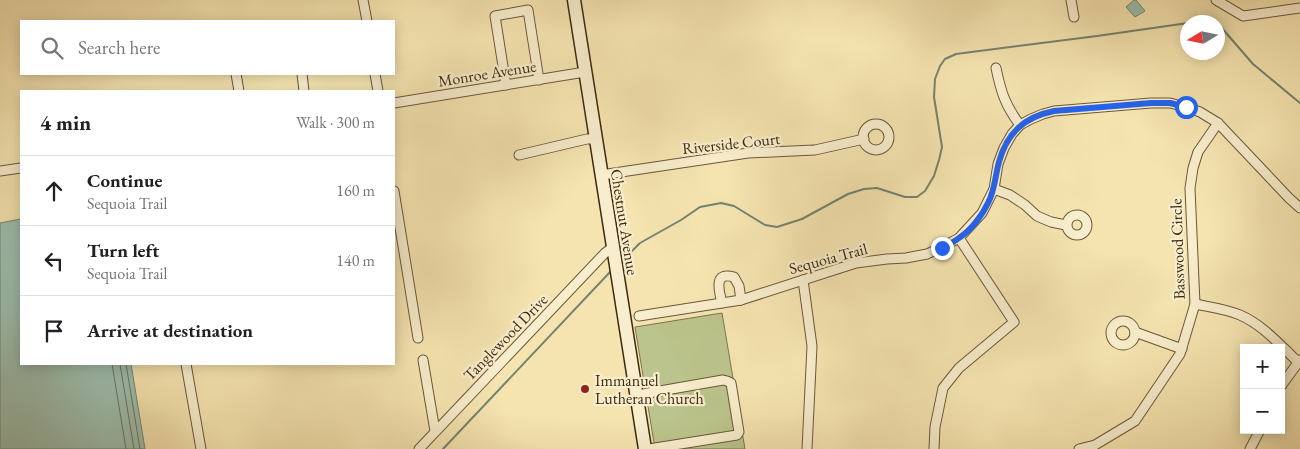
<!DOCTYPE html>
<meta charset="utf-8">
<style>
body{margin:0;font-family:"EB Garamond",serif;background:#f2f2f2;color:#202124}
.controls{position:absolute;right:15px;bottom:15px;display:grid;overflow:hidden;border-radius:0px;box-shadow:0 2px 12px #0003}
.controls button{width:45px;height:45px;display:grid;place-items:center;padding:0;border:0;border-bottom:1px solid #e0e0e0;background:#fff;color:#202124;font:25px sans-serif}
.compass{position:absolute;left:1180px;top:15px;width:45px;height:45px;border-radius:50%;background:#fff;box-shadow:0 2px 12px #0003;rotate:260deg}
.stop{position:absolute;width:15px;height:15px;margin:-11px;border:4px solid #2563eb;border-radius:50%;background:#fff}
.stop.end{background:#2563eb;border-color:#fff;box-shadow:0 1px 5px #0008}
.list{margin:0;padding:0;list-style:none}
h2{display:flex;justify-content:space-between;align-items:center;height:65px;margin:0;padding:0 20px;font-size:21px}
h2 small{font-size:16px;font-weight:400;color:#757577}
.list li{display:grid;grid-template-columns:32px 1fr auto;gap:15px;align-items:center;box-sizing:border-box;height:70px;padding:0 20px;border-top:1px solid #e0e0e0}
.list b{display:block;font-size:19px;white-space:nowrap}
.list p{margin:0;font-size:16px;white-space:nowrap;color:#757577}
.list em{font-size:16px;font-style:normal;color:#757577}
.icon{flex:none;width:28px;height:28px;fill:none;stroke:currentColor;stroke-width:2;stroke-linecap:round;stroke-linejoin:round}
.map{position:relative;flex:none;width:1300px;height:449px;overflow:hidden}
.search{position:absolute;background:#fff;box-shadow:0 2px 12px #0003;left:20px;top:20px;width:375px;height:55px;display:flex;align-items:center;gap:12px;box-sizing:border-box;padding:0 18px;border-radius:0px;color:#757577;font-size:19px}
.panel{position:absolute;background:#fff;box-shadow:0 2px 12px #0003;left:20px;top:90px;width:375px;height:275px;border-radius:0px}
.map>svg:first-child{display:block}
</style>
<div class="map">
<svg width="1300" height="449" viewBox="0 0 1300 449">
<rect width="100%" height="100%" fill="#f5e4b0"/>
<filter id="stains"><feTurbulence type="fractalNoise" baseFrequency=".004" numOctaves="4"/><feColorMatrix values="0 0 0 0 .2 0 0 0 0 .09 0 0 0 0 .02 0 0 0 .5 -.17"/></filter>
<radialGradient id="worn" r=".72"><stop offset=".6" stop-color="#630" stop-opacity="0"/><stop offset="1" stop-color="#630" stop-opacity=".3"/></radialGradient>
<!-- green -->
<polygon fill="#bbc48c" stroke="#7b774f" points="722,313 745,449 655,449 635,327"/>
<!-- water -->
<g fill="#9cbeae" stroke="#758370">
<polygon points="1134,0 1136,0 1145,11 1135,17 1126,7"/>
<polygon points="21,219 21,364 131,364 145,449 0,449 0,223"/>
</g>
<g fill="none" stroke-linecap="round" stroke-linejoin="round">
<!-- shore -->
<g stroke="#6c7460" stroke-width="1">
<polyline points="112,364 126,449"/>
<polyline points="120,364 134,449"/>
<polyline points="126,364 140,449"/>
</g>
<!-- stream -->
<g stroke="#758370" stroke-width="2">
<polyline points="1188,22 1212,21 1215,22"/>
<polyline points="1218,24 1220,26 1253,64 1300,103"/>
<polyline points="620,263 640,243 681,220 700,207 721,203 734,206 765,225 777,227 802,219 848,194 864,189 877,188 905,197 917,197 925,191 934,176 939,160 942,147 934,97 935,79 940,66 945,59 956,54 1097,36 1188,23"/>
<polyline points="443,449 611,271"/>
</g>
<!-- street casing -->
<g stroke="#6a583a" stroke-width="11">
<g id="street">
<polyline points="363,0 367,21"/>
<polyline points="1071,0 1074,17"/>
<polyline points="1216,0 1243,16 1300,8"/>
<path d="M996,68C1001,92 1005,105 1020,125"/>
<polyline points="236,74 239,91"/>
<polyline points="302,74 304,91"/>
<polyline points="375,74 378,91"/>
<polyline points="506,85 495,16 528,10 539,80"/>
<polyline points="394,103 585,72"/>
<circle cx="876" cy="137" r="13"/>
<polyline points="519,155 587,139 595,139"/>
<polyline points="0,171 21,168"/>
<polyline points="601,175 748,153 815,150 864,139"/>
<polyline points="994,189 1010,195 1025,205 1037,216 1051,222 1066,225"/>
<polyline points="394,191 418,338"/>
<circle cx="1077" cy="225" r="10"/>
<polyline points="803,280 812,346 807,449"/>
<path d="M722,303C719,291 713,271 734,277L739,286L741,300"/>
<path d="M1195,304C1210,307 1226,309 1240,315C1263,325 1280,345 1298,362"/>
<polyline points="639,316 741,300 856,263 887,259 906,258 927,254 942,247 959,238 982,213 994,189 998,164 1004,148 1012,134 1020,125 1031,119 1043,114 1054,111 1151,103 1170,103 1186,107 1200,112 1218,123 1289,198 1300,208"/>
<circle cx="1123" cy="333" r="12"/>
<polyline points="1135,332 1182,349"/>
<polyline points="423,360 435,431"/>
<polyline points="186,364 201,449"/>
<polyline points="1281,386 1300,360"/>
<polyline points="637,395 723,380 727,381 731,383 739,432 737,435 649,449"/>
<polyline points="419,449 605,253 613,247"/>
<polyline points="934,449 935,427 943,388 959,368 1014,322 959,238"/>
<polyline points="1079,449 1095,445 1135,421 1180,354 1195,304 1190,188 1193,168 1198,152 1218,123"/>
<polyline points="1250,449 1260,430"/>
</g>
</g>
<!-- secondary casing -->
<g stroke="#3b2a12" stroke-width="15">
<polyline id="secondary" points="574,0 645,449"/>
</g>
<!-- street -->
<use href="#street" stroke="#f8edcc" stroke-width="9"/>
<!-- secondary -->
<use href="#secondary" stroke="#f8edcc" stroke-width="12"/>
</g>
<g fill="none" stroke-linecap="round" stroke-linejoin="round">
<!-- route -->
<path stroke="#2563eb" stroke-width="6" d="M942,248C948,245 954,242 959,238C971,230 982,216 988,203C995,190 995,176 999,162C1007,133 1024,117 1054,111L1151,103H1170L1186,107"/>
</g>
<!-- markers -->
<circle fill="#8f2418" stroke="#f8edcc" stroke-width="2" cx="585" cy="389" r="5"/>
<g text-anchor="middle" stroke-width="4.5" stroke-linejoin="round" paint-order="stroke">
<!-- street labels -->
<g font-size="16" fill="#3b2a12" stroke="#f8edcc">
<text transform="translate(487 73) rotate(-9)" y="6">Monroe Avenue</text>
<text transform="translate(731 143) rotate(-6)" y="6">Riverside Court</text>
<text transform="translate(625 222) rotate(81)" y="6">Chestnut Avenue</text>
<text transform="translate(1177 249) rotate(-92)" y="6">Basswood Circle</text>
<text transform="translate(828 258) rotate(-15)" y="6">Sequoia Trail</text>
<text transform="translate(505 337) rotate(-46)" y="6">Tanglewood Drive</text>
</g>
<!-- poi labels -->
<g font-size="16" fill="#3b2a12" stroke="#f8edcc" text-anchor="start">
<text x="595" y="386">Immanuel<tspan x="595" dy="18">Lutheran Church</tspan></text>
</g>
</g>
<rect width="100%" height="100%" filter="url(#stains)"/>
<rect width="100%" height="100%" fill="url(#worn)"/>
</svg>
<div class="controls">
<button>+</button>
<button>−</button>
</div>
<svg class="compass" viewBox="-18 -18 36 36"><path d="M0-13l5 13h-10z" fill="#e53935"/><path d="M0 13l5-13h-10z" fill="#757577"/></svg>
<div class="stop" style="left:1186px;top:107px"></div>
<div class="stop end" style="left:942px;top:248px"></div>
<div class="search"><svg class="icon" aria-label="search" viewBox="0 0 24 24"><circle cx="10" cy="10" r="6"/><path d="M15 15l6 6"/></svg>Search here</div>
<section class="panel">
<h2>4 min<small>Walk · 300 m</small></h2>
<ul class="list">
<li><svg class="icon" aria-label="ahead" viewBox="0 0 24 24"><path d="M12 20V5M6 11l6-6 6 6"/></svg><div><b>Continue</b><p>Sequoia Trail</p></div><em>160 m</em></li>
<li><svg class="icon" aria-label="left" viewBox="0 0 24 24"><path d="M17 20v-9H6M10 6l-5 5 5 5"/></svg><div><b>Turn left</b><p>Sequoia Trail</p></div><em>140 m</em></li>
<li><svg class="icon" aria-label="arrive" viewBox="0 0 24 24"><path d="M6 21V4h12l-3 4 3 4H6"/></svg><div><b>Arrive at destination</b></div></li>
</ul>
</section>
</div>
